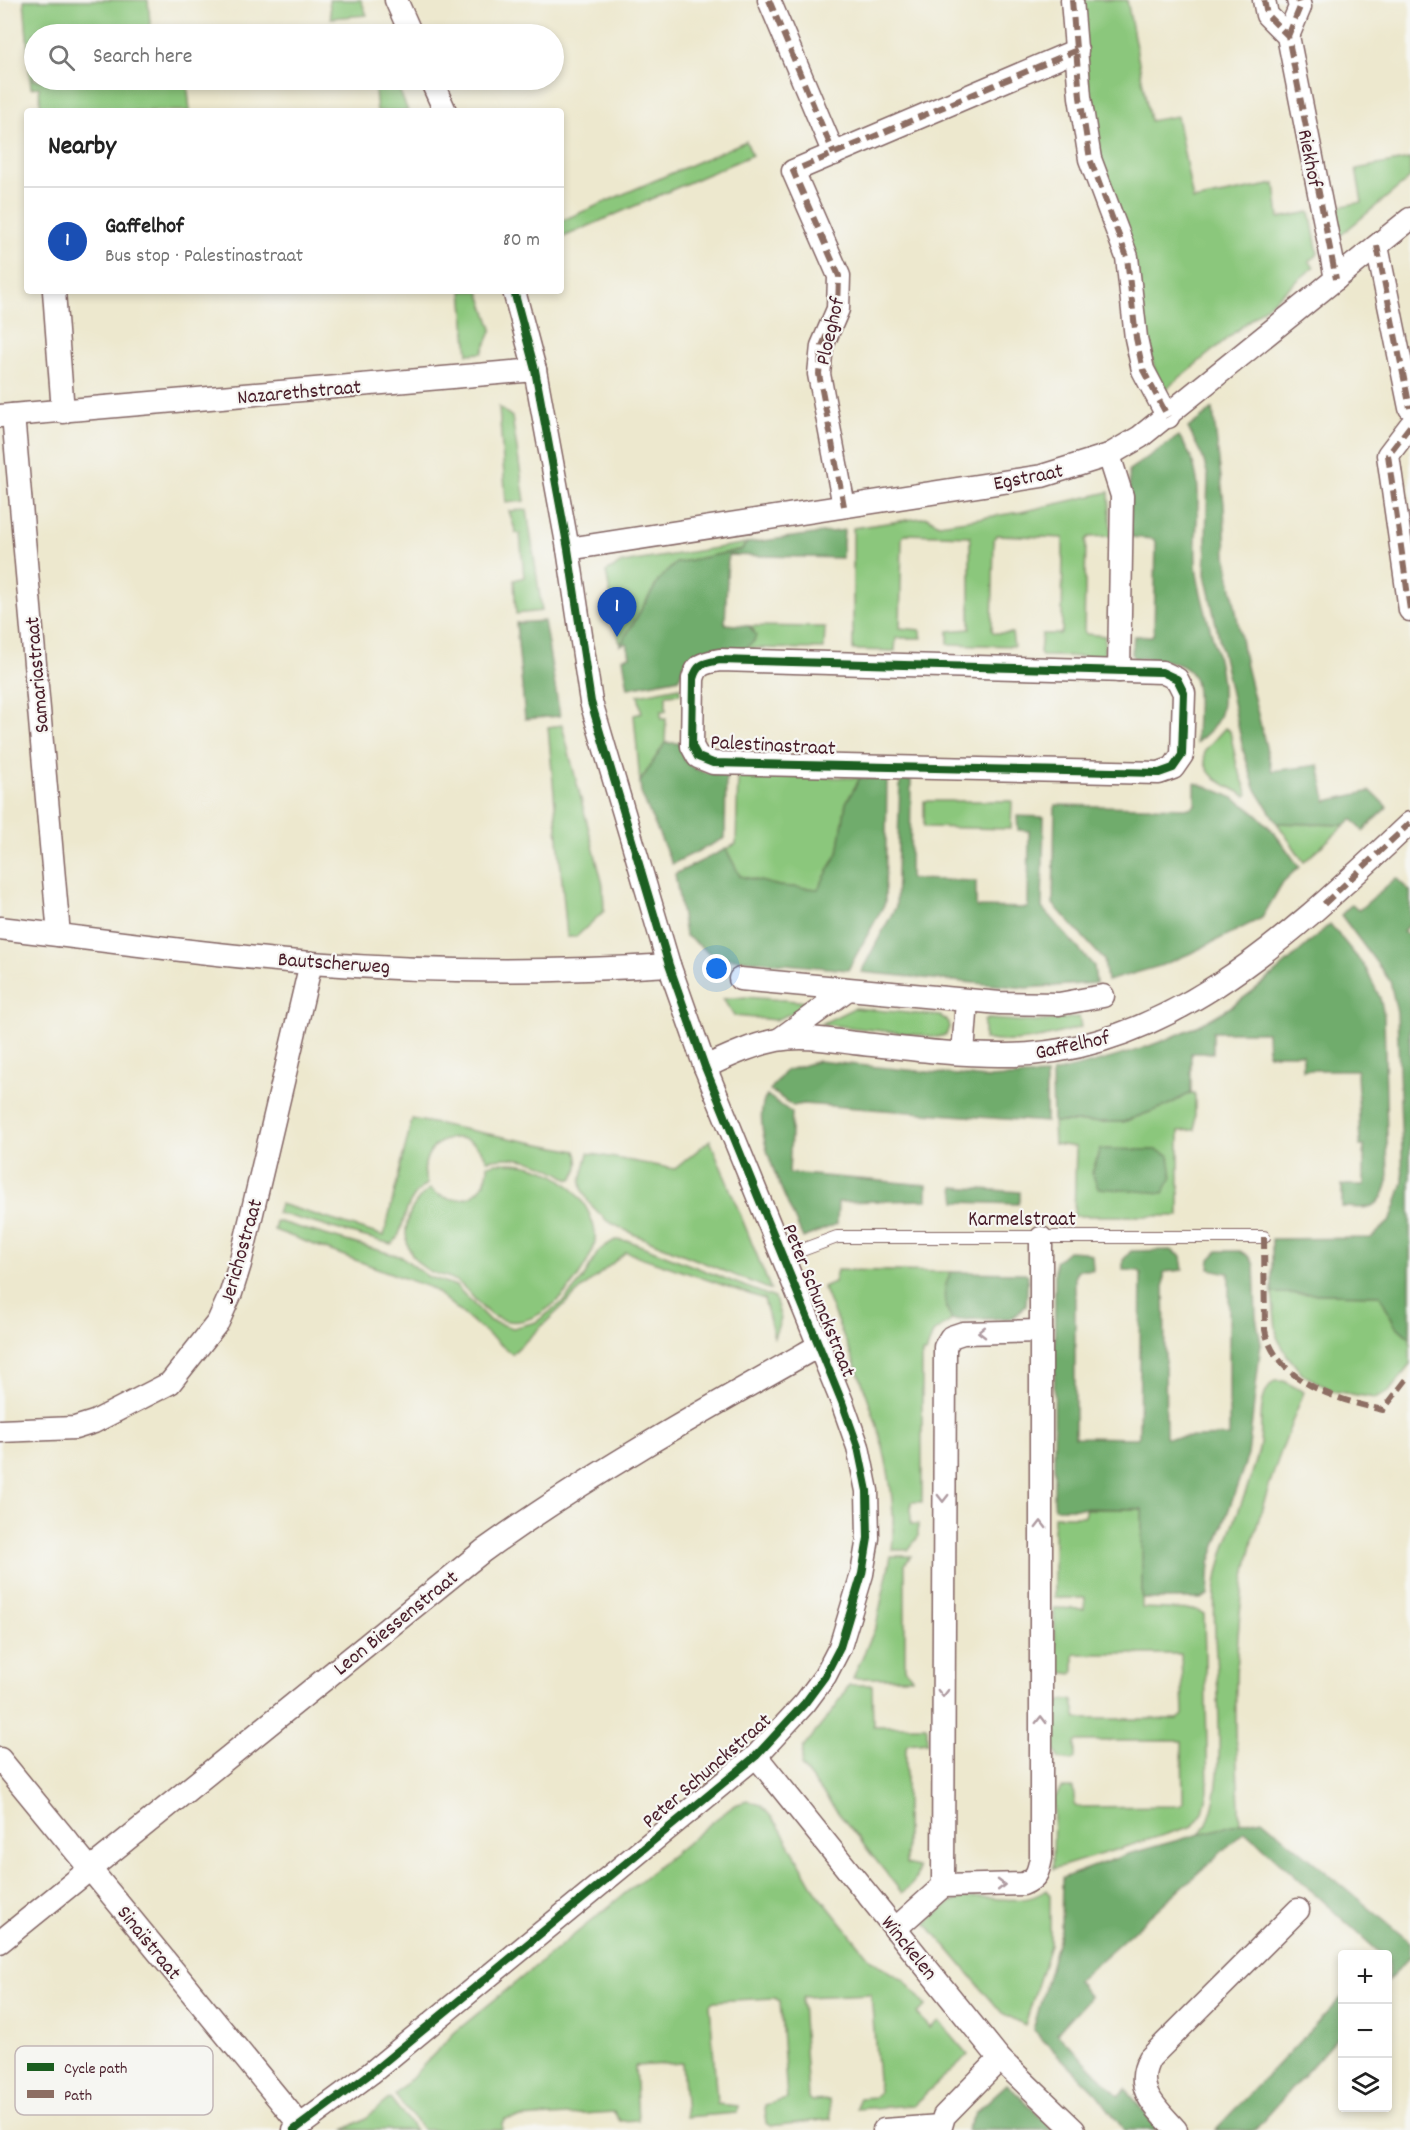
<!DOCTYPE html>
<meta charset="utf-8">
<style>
body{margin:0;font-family:Dekko,sans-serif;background:#f2f2f2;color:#222}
.controls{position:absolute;right:18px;bottom:18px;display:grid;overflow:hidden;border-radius:6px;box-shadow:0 3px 9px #0003}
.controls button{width:54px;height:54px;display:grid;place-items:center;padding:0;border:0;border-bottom:2px solid #e0e0e0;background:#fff;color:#222;font:30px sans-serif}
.you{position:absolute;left:717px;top:969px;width:21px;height:21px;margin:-15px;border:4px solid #fff;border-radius:50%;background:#1a73e8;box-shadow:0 0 0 9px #1a73e833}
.badge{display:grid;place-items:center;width:39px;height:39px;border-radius:50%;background:#0b8043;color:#fff;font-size:20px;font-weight:700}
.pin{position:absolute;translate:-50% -50px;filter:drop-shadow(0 2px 3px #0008)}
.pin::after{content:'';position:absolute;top:32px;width:21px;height:18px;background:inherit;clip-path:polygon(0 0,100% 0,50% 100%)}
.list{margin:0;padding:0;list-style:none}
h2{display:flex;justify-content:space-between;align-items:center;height:78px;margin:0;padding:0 24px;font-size:26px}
h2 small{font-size:20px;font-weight:400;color:#767676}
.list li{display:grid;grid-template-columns:39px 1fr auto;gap:18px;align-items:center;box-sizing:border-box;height:108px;padding:0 24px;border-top:2px solid #e0e0e0}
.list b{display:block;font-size:22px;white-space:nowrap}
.list p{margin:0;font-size:20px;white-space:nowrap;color:#767676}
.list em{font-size:20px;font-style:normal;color:#767676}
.icon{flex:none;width:33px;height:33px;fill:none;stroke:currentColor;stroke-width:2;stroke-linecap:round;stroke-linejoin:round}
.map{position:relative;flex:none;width:1410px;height:2130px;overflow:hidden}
.search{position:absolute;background:#fff;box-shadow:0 3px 9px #0003;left:24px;top:24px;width:540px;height:66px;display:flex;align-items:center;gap:15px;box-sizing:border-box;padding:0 21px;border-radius:33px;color:#767676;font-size:22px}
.panel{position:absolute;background:#fff;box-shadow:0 3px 9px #0003;left:24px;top:108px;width:540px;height:186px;border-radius:6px}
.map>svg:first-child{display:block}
</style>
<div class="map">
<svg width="1410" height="2130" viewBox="0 0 1410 2130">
<rect width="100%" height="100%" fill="#f6f6f2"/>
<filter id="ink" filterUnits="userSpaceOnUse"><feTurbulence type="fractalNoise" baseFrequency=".0167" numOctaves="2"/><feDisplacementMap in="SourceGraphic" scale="12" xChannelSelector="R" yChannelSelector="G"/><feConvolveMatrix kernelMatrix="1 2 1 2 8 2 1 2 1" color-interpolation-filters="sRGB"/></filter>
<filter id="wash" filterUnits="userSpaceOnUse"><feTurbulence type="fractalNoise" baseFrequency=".008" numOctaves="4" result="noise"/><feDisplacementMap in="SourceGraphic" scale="24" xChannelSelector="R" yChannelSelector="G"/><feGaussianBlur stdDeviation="1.35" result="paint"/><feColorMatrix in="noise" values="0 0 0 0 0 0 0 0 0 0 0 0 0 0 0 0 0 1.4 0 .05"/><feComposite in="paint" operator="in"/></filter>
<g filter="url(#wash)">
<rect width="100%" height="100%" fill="#ede8ce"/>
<!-- green -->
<g fill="#8bc77c" stroke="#6a7354" stroke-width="1.5">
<polygon points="24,0 148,0 151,34 34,34 34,80 187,80 190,111 41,111 39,87 31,88"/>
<polygon points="329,0 361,0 367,15 331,18"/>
<polygon points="1078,0 1127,0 1150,121 1177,116 1193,200 1275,184 1279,218 1310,212 1318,254 1309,261 1314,267 1161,393 1097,160"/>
<polygon points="374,80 395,80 408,111 377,111"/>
<polygon points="746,141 752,155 561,238 561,221"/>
<polygon points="1410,159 1410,178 1337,238 1333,208 1362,202 1356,169"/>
<polygon points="462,291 479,291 492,329 482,353 468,354"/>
<polygon points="499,407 512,417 525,501 506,503"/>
<polygon points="1109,492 1111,536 1089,537 1086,540 1084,631 1086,634 1105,636 1104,657 1042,656 1040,653 1042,634 1060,634 1062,631 1063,538 997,535 994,539 992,630 994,633 1012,633 1014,646 948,644 948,631 970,629 970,536 905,534 902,538 900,628 920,630 922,638 896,638 895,651 853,650 853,528 927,517 939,524 1021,512"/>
<polygon points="527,510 542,611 516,614 514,580 524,577 520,534 516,533 509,511"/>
<polygon points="747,543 741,550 676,563 659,580 620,645 606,572 622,563"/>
<polygon points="749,626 825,627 824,649 746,648 754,641 754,630"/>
<polygon points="680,687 680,694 666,695 666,711 661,711 661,719 666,719 665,743 640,782 634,715 642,713 638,695"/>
<polygon points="562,725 603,885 604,911 576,937 567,937 548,727"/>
<path d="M1225,728L1230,731L1237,766L1248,794L1246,796C1226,784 1200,778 1205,750Z"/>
<polygon points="738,775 860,778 846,803 838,853 818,889 779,886 740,876 726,849 736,844"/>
<polygon points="924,801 1012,801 1011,829 924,827"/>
<polygon points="1277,823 1345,825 1304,862"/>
<polygon points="746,997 810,1002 812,1005 775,1020 734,1016 723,999"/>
<polygon points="854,1008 940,1016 947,1020 949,1027 946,1035 937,1037 821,1024"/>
<path d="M1079,1017L1081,1027C1051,1036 1015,1046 984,1039V1021L988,1019L1035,1022Z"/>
<polygon points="1191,1093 1195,1093 1195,1130 1179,1131 1179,1216 1074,1216 1076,1147 1054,1144 1053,1122 1123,1122 1166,1106"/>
<path d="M412,1119L576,1151C580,1160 579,1172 572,1179H569C543,1162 518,1154 487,1160C468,1118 412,1142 427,1184C399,1202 406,1237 391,1244L277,1213L280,1204L384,1236Z"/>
<polygon points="710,1140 771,1290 633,1234 607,1221 589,1203 582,1189 581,1181 588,1153 675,1169"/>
<path d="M496,1163C537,1160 575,1178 591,1218C595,1228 597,1239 593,1249C580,1283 536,1337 495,1317C480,1310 472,1293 459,1283C450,1275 436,1276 426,1269C396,1249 402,1208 430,1189C454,1209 488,1199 488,1165Z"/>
<polygon points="276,1221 402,1257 427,1276 456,1286 490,1321 513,1328 536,1322 563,1302 583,1279 598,1252 605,1246 615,1240 629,1241 775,1298 781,1319 774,1337 764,1299 626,1252 578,1292 512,1354 431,1288 274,1230"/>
<path d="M837,1270L951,1272C943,1288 943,1304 952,1320L933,1333L926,1353H922V1502H911V1524H918V1537L908,1550H892C901,1457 857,1371 823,1287L834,1282Z"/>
<polygon points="1272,1293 1380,1295 1395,1325 1410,1338 1410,1365 1389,1392 1375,1398 1333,1391 1302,1374 1287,1355 1277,1337"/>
<path d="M1275,1381H1284L1304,1392C1282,1446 1262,1500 1249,1557C1231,1637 1235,1741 1240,1823L1199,1835C1236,1797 1210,1648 1215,1593C1220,1541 1248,1499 1259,1449C1264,1426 1255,1396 1275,1381Z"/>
<path d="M1085,1509H1143L1142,1608L1197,1610L1204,1614L1208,1791L1203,1813L1193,1826L1053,1869L1054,1799L1061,1788H1073L1075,1805L1080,1807L1179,1806L1183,1803L1182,1741H1078L1075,1743V1758L1072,1761L1059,1759L1054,1749V1711C1056,1702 1065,1697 1073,1701L1077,1719H1178L1183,1715L1181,1654H1077L1074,1655V1671L1072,1674L1059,1672L1056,1668L1054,1608L1084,1609L1085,1598H1054V1516H1085Z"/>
<polygon points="891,1556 911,1556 905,1564 905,1669 912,1678 853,1678 876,1626"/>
<path d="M849,1685H872L873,1726H927V1742L908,1744L906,1747V1864L918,1867C918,1880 912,1885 902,1893L801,1766L803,1748L835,1708Z"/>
<polygon points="747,1801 761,1805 778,1825 817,1893 871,1960 905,1981 926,2006 917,2013 930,2028 939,2021 968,2055 913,2105 857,2109 859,2098 875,2097 879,2092 871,1994 804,1997 802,2001 808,2098 811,2101 829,2100 831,2119 770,2126 766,2123 765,2105 787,2099 780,2001 774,1998 714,2001 710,2004 717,2104 738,2106 737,2113 686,2117 682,2063 635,2066 638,2120 620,2121 614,2112 505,2119 502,2123 502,2130 423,2130 395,2095 455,2032 716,1819 735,1805"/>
<path d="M1046,1890L1050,1896V1945L1025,2025L1002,2013L926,1923C934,1916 943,1906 952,1902C980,1889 1018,1911 1046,1890Z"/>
<polygon points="390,2098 415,2130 344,2130 366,2118"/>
</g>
<!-- forest -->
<g fill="#70ac6c" stroke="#5d664c" stroke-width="1.5">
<polygon points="1213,409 1224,504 1226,556 1246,666 1272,771 1319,765 1326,801 1371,791 1387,807 1363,831 1352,819 1345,825 1277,823 1255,788 1244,753 1205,574 1208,476 1203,458 1188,428"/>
<path d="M1179,436C1213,483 1190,522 1197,573C1203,616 1225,660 1222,703C1221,722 1209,733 1196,743C1197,679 1209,660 1134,658L1132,654L1134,636H1152L1154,632L1156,542L1153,539L1131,537L1129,470Z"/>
<path d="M844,530L842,558L728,555L725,624L749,626L756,635L754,641L746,648C719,647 685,643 680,678L628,688L623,658L630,656L627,643L620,645L659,580L676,563L741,550L747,543Z"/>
<polygon points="544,621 560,716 525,719 516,623"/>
<path d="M665,743H679C681,770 704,774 726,775L725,838L672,864L641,793L640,782Z"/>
<polygon points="860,778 887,779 885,903 848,970 715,957 685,935 675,874 726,849 740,876 779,886 818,889 838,853 846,803"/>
<polygon points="900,780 911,780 910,879 976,881 976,907 1028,908 1029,831 1018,830 1017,816 1044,817 1042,908 1094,966 1096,983 1026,988 861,972 896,906"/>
<path d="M1195,783C1249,798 1269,823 1299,867L1283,882L1262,918L1189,954L1160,966L1107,981L1104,960L1053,904L1055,805L1190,808L1195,805Z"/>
<polygon points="1396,878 1410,891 1410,924 1403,931 1410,937 1410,1338 1395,1325 1380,1295 1272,1293 1272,1239 1371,1238 1391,1220 1403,1182 1397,1013 1390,981 1341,915 1352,904 1359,910"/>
<path d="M1330,924L1365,967L1380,998L1384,1015L1388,1181C1381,1210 1370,1209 1342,1207V1185H1364V1146H1360L1357,1070H1303V1054H1268L1267,1032H1213V1053H1191V1093L1166,1106L1123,1122H1053L1052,1073C1114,1059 1178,1041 1232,1006C1268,982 1298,952 1330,924Z"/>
<polygon points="818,1061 988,1078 1046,1075 1046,1122 803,1104 793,1106 770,1090 785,1071"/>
<path d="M767,1095L792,1113L789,1173L927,1185V1200L838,1202L837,1224L803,1238C790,1206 746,1126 767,1095Z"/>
<polygon points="1100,1149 1156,1150 1169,1155 1172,1177 1163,1193 1098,1188 1092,1173"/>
<polygon points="954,1187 1020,1192 1020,1201 1018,1204 956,1202"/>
<polygon points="1171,1250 1181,1256 1183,1270 1164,1272 1166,1438 1229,1436 1229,1273 1209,1269 1210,1259 1218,1251 1240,1251 1248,1256 1254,1265 1256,1317 1261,1343 1248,1455 1210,1563 1208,1596 1201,1599 1142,1599 1142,1509 1054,1508 1055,1262 1068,1251 1085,1252 1092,1255 1093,1270 1078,1270 1075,1274 1075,1437 1137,1438 1139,1436 1141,1273 1139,1271 1123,1270 1123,1260 1131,1251"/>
<path d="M951,1272L1025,1273L1028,1275L1026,1306L1012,1318L952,1320C942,1303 942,1290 951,1272Z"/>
<polygon points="1262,1819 1410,1942 1410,1956 1388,1981 1388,1954 1381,1954 1245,1831 1077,1981 1090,1997 1057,2033 1119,2096 1126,2089 1158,2130 1124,2130 1097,2094 1033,2030 1061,1929 1062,1878 1128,1854 1240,1823"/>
<polygon points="1342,1997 1342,2032 1255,2130 1215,2130"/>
<polygon points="1007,2084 1053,2130 967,2130 975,2113"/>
</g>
</g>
<g filter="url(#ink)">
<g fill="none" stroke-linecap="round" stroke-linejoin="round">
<!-- lane casing -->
<g stroke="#836564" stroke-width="14">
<polyline id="lane" points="783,1257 837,1237 1264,1237"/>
</g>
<!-- street casing -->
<g stroke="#836564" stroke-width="25">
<g id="street">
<polyline points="396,0 411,34"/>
<polyline points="769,0 834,154"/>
<polyline points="1072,0 1080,97 1090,159 1127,257 1136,338 1143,370 1168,417"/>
<polyline points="1264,0 1267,15 1288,36 1336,279"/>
<polyline points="1288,36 1300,7 1298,0"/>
<polyline points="431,80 445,111"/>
<polyline points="1377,246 1410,408"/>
<polyline points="54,291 63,412"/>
<polyline points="13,415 59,935"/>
<polyline points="0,416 535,370"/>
<polyline points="1410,426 1388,455 1410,610"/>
<polyline points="1109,455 1122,496 1119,671"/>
<polyline points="844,506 819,374 822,346 838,309 839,276 793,171 1077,50"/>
<polyline points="568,549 1042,476 1109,455 1140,437 1410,219"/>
<path d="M720,660L1162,672L1177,679L1184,693L1182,755L1173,768L1159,773L713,763L698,757L692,746L693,679C697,663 705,663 720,660Z"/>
<path d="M0,928C103,940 207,955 311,963C429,972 550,973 669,965"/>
<polyline points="740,979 1000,1003 1059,1004 1103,996"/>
<polyline points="780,1039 847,990"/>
<polyline points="963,1053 967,1001"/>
<path d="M705,1067C729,1056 752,1045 777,1040C802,1035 830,1040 854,1043C902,1048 951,1055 999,1055C1167,1058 1296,930 1410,823"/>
<polyline points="0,1431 75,1428 94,1422 170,1383 218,1322 231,1293 240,1264 311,963"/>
<polyline points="756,1756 1000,2059 1074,2130"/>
<polyline points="0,1759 300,2125"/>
<polyline points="943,1886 945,1347 951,1337 963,1333 1041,1331"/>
<path d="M895,1929L943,1886L1023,1884C1037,1878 1038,1873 1041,1858V1238"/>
<path d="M0,1942L483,1551C590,1474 705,1410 820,1345"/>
<polyline points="294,2130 371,2073 756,1756 805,1703 825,1676 840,1647 862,1574 868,1538 867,1491 858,1447 842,1402 705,1067 669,965 591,702 568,549 535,370 514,291"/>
<polyline points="884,2130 940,2126"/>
<polyline points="940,2130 944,2116 1000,2059"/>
<path d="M1176,2130C1157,2108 1132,2089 1150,2058L1298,1910"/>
</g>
</g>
<!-- lane -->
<use href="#lane" stroke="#fff" stroke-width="12"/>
<!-- street -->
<use href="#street" stroke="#fff" stroke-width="22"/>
<!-- quiet -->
<g stroke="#8d6e63" stroke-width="6" stroke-dasharray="12 6" stroke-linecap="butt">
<polyline points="769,0 834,154"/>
<polyline points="1072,0 1080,97 1090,159 1127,257 1136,338 1143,370 1168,417"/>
<polyline points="1264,0 1267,15 1288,36 1336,279"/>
<polyline points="1288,36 1300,7 1298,0"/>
<polyline points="1377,246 1410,408"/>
<polyline points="1410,426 1388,455 1410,610"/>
<polyline points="844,506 819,374 822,346 838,309 839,276 793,171 1077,50"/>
<polyline points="1324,904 1410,823"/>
<path d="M1264,1237L1265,1330C1276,1382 1338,1400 1383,1410L1410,1375"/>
</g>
<!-- cycleway casing -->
<g stroke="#f6f6f2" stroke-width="11">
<g id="cycleway">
<path d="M720,660L1162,672L1177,679L1184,693L1182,755L1173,768L1159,773L713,763L698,757L692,746L693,679C697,663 705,663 720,660Z"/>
<polyline points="294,2130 371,2073 756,1756 805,1703 825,1676 840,1647 862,1574 868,1538 867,1491 858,1447 842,1402 705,1067 669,965 591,702 568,549 535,370 514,291"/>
</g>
</g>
<!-- cycleway -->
<use href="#cycleway" stroke="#1b5e20" stroke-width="8"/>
</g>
<!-- one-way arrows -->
<defs><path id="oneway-chevron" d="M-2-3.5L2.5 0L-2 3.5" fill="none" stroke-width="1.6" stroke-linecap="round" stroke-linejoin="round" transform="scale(1.5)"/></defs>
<g stroke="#ae9aa0">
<use href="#oneway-chevron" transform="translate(982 1332) rotate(179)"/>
<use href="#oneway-chevron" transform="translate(943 1498) rotate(90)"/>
<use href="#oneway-chevron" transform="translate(1041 1525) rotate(-90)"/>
<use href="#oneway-chevron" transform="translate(943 1693) rotate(90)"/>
<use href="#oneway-chevron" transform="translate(1041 1720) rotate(-89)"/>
<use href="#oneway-chevron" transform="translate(1001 1885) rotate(-1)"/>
</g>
</g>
<g text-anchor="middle" stroke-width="4.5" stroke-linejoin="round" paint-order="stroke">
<!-- street labels -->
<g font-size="21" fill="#4a1f2b" stroke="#f6f6f2">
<text transform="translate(1311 158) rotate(79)" y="7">Riekhof</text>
<text transform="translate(829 331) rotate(-77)" y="7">Ploeghof</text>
<text transform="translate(299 391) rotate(-5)" y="7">Nazarethstraat</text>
<text transform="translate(1028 476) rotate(-11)" y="7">Egstraat</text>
<text transform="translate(36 675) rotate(-95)" y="7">Samariastraat</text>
<text transform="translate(773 744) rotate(3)" y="7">Palestinastraat</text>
<text transform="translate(334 962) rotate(4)" y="7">Bautscherweg</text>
<text transform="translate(1072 1044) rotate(-12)" y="7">Gaffelhof</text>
<text x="1022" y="1225">Karmelstraat</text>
<text transform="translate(240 1251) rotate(-74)" y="7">Jerichostraat</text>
<text transform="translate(820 1300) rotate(68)" y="7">Peter Schunckstraat</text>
<text transform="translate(395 1622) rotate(-39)" y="7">Leon Biessenstraat</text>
<text transform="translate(706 1770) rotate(-41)" y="7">Peter Schunckstraat</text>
<text transform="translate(150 1942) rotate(51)" y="7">Sinaïstraat</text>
<text transform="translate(910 1947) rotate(51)" y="7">Winckelen</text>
</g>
</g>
<!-- legend -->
<rect x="15" y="2046" width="198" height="69" rx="9" fill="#f6f6f2" stroke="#c2b6b6" stroke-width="1.5"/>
<rect x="27" y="2063" width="27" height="8" fill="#1b5e20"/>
<rect x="27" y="2090" width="27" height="8" fill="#8d6e63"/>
<g font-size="16" fill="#4a1f2b">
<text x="64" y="2073">Cycle path</text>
<text x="64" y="2100">Path</text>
</g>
</svg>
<div class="controls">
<button>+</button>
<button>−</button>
<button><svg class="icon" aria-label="layers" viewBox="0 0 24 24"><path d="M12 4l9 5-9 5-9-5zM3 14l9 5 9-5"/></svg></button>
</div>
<div class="you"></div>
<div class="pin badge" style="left:617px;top:637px;background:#1a4fb4">1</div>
<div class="search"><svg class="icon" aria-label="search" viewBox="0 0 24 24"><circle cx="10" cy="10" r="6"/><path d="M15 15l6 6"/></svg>Search here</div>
<section class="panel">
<h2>Nearby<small></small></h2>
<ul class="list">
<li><span class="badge" style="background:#1a4fb4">1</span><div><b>Gaffelhof</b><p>Bus stop · Palestinastraat</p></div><em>80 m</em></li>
</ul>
</section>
</div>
